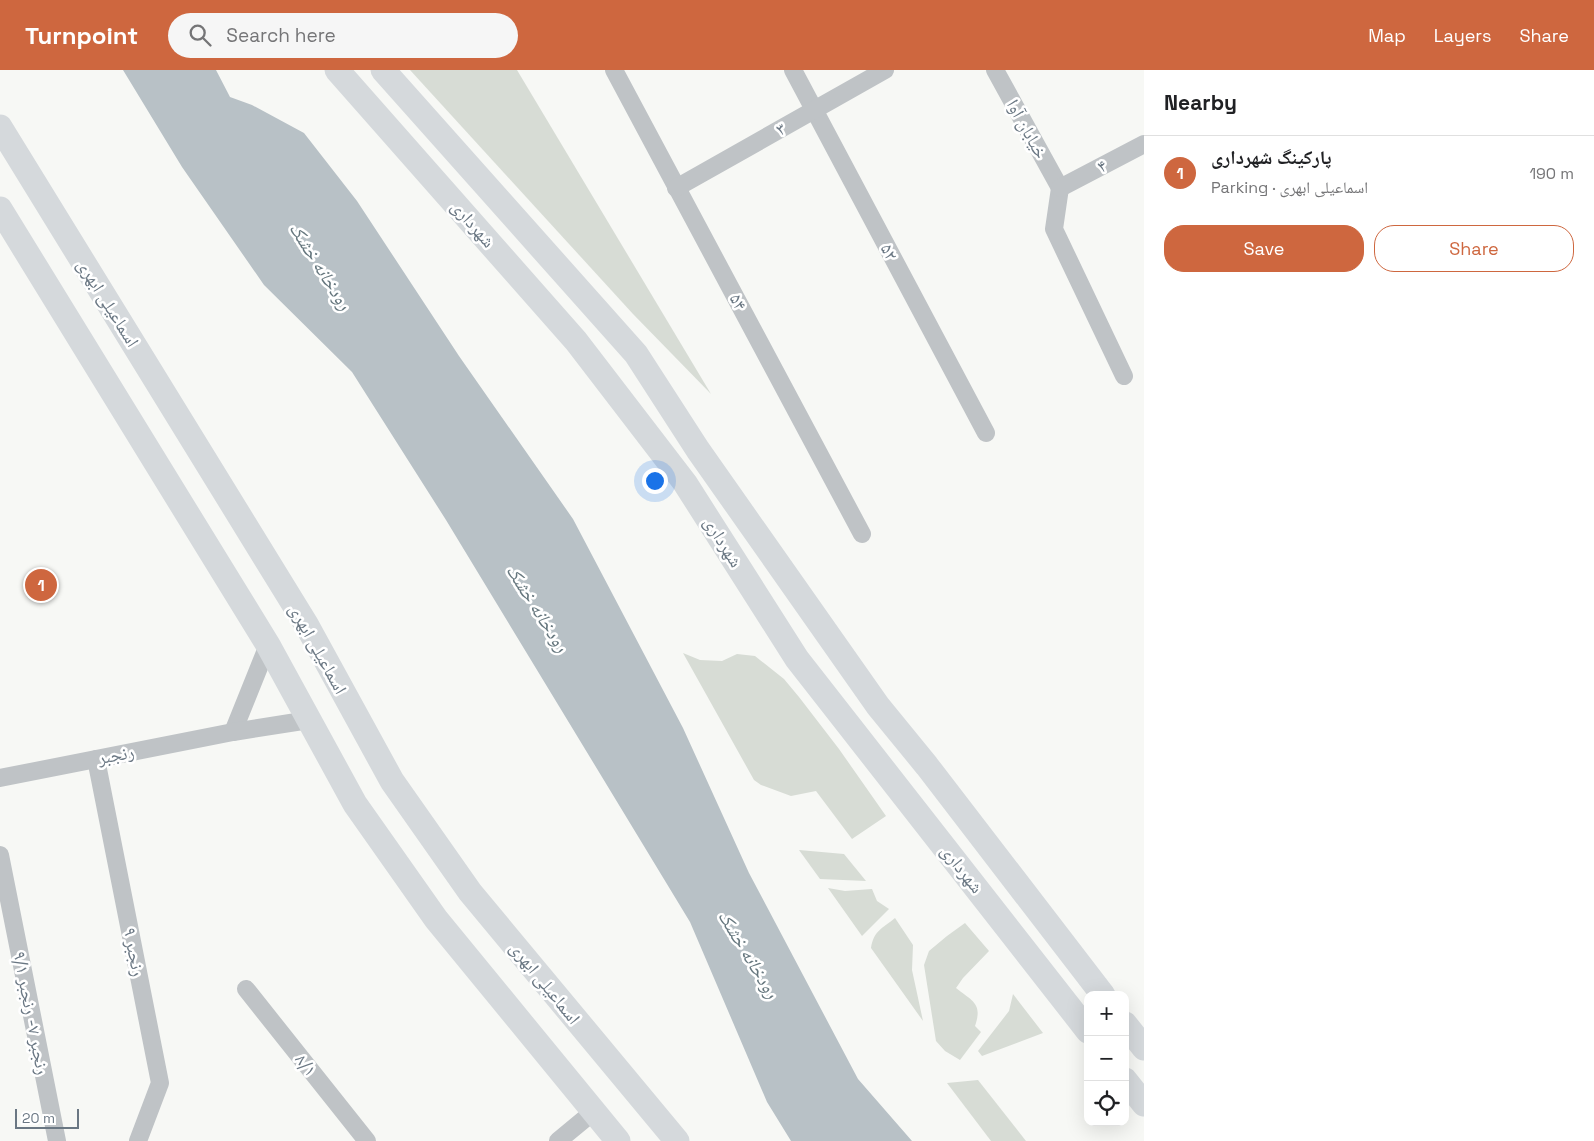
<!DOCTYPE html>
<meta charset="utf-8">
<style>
body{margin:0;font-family:"Space Grotesk","Noto Naskh Arabic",sans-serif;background:#f6f6f6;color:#202124}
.controls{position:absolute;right:15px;bottom:15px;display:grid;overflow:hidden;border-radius:10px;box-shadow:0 5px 20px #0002}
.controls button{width:45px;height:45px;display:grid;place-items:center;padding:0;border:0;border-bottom:1px solid #e0e0e0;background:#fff;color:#202124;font:25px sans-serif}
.scale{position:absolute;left:15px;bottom:12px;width:64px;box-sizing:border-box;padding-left:5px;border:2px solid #6a7783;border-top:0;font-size:14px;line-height:18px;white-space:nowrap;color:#6a7783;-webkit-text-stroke:4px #fff;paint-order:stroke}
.you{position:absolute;left:654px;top:410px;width:18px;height:18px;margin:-12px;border:4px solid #fff;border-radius:50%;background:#1a73e8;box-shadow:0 0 0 8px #1a73e833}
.badge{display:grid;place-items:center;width:32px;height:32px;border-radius:50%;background:#ce673f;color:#fff;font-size:16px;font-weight:700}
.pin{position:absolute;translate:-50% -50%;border:2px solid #fff;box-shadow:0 1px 5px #0006}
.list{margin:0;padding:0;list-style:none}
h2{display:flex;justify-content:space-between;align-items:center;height:65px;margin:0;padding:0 20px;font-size:21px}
h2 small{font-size:16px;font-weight:400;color:#757577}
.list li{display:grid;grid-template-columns:32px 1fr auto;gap:15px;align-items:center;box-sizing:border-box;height:75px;padding:0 20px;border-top:1px solid #e0e0e0}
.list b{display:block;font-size:19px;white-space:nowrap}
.list p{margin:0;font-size:16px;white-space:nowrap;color:#757577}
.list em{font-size:16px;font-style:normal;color:#757577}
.actions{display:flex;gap:10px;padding:15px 20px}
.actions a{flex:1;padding:11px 0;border:1px solid #ce673f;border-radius:20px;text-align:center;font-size:18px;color:#ce673f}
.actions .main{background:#ce673f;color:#fff}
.icon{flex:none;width:28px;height:28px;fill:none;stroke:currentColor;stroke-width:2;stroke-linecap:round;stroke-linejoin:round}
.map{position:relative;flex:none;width:1144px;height:1071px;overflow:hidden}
header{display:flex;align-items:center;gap:30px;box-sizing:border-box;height:70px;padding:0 25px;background:#ce673f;color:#fff}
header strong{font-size:24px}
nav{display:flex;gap:28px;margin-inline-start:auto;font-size:18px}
.search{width:350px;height:45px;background:#f6f6f6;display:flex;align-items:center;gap:12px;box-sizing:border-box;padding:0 18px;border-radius:28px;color:#757577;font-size:19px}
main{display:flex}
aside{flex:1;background:#fff}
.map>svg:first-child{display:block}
</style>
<header>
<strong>Turnpoint</strong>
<div class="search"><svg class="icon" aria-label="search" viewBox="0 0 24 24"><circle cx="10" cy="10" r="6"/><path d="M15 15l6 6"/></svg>Search here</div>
<nav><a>Map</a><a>Layers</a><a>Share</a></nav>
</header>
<main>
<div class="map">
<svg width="1144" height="1071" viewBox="0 0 1144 1071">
<rect width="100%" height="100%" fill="#f7f8f5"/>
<!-- green -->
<g fill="#d7dcd5">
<polygon points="410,0 517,0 711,324 633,244"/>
<polygon points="683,583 700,590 722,591 737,584 755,586 784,609 799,627 839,679 886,746 852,769 816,721 791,726 761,715 754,710"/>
<polygon points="799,780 844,784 866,811 820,809"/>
<polygon points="828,818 845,821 872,819 877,831 889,839 862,866"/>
<path d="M895,848L913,875L912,900L923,951L871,878C874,860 882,859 895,848Z"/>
<path d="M965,853L989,881L963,908L956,918C972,931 983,933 975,956L981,962L960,990L945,981L936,971L924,895L929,881L947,866Z"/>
<polygon points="1013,924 1043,963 982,986 978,981 1009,941"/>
<polygon points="978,1010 1026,1071 991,1071 947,1013"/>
</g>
<!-- water -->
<polygon fill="#b8c1c6" points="123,0 216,0 230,27 252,35 304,63 357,131 459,286 573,449 683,658 749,803 858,1009 912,1071 791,1071 767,1032 690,852 446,450 352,302 264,215 182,97"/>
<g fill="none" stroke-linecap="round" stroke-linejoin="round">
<!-- street -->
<g stroke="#bfc3c6" stroke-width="18">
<polyline points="614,0 862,464"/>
<polyline points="793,0 986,363"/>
<polyline points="995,0 1060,118"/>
<polyline points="676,118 885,0"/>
<polyline points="1060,118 1054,159 1124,306"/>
<polyline points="1060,118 1144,74"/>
<polyline points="233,662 268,575"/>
<polyline points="96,689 160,1013 138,1071"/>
<polyline points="0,708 233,662 309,650"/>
<polyline points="0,785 57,1071"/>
<polyline points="246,919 367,1071"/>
<polyline points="558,1071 593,1042"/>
</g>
<!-- secondary -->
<g stroke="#d5d9dc" stroke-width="25">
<polyline points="337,0 576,271 685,413 797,589 1088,961"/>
<polyline points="383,0 636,284 698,380 878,636 927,696 1103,925"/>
<polyline points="0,57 306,554 392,711 470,822 677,1071"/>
<polyline points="0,139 268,575 355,734 436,849 618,1071"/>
<polyline points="1125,954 1144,978"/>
<polyline points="1125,1010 1144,1034"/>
</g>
</g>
<g text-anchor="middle" stroke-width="5" stroke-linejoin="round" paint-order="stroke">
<!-- street labels -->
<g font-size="18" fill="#6a7783" stroke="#fff">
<text transform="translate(781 59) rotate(-29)" y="6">۳</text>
<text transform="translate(1027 59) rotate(61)" y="6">خیابان آوا</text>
<text transform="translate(1102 96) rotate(-28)" y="6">۴</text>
<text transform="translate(473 154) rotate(49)" y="6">شهرداری</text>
<text transform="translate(889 182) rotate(62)" y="6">۵۲</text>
<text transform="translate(738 232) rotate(62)" y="6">۵۴</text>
<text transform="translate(108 233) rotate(58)" y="6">اسماعیلی ابهری</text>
<text transform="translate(723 472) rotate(58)" y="6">شهرداری</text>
<text transform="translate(318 579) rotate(61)" y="6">اسماعیلی ابهری</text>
<text transform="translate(116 685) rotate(-11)" y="6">رنجبر</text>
<text transform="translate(962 799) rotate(52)" y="6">شهرداری</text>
<text transform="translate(134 882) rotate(79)" y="6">رنجبر ۹</text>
<text transform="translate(545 913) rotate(51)" y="6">اسماعیلی ابهری</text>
<text transform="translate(31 943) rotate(79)" y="6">رنجبر ۷- رنجبر ۹/۱</text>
<text transform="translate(306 995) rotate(52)" y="6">۸/۱</text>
</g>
<!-- water labels -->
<g font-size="19" font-style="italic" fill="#66777e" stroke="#fff">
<text transform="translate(321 196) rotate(58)" y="7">رودخانه خشک</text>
<text transform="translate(538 538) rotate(58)" y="7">رودخانه خشک</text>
<text transform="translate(749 884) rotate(59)" y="7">رودخانه خشک</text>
</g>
</g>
</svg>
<div class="controls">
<button>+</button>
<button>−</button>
<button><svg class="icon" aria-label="locate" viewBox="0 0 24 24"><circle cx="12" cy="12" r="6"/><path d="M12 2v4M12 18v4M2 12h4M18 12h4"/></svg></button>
</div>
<div class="scale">20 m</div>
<div class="you"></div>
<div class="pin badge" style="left:41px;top:515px">1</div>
</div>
<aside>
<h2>Nearby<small></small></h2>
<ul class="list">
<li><span class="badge">1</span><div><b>پارکینگ شهرداری</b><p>Parking · اسماعیلی ابهری</p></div><em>190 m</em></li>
</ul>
<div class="actions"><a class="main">Save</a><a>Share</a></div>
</aside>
</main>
